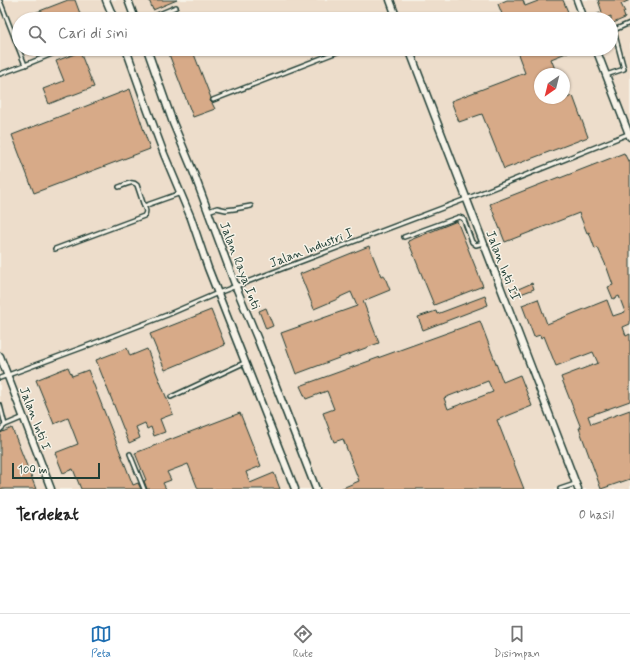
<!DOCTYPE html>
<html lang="id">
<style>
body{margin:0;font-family:Mynerve,sans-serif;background:#f2f2f2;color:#222}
.compass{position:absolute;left:534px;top:68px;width:36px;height:36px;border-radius:50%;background:#fff;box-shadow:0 1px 3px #0004;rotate:215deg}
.scale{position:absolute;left:12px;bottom:10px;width:88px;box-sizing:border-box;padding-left:4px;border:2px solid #1f3d34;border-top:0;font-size:11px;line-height:14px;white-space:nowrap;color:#1f3d34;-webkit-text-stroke:3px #f7f3e8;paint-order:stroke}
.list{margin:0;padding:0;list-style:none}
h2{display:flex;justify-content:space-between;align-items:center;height:52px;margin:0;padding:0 16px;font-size:17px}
h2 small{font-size:13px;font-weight:400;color:#767676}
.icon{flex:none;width:22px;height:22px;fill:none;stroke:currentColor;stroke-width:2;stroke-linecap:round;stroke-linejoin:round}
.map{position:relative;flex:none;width:630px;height:489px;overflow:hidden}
.search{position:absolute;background:#fff;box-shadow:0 1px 3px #0004;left:12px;right:12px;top:12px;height:44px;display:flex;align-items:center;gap:10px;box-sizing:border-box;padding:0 14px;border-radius:22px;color:#767676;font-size:15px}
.sheet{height:124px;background:#fff}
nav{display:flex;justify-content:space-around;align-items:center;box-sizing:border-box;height:56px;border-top:1px solid #e0e0e0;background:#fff;font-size:11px;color:#767676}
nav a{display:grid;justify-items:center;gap:2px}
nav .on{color:#1f6fb2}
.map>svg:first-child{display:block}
</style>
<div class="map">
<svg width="630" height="489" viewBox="0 0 630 489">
<rect width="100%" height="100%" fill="#f7f3e8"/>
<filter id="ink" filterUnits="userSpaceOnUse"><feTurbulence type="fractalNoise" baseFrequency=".025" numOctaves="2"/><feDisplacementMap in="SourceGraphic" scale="8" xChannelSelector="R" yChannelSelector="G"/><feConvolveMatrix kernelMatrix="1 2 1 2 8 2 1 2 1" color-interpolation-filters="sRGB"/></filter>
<g filter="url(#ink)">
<!-- built -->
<path fill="#edddcb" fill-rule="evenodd" d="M0,0H630V489H0ZM19,19H611V49H19ZM540,74H564V98H540Z"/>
<!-- building -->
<g fill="#d7aa88" stroke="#1f3d34" fill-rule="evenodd">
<polygon points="68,0 75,0 82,19 19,19"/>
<polygon points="149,0 177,0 153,10"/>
<polygon points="507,0 523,0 525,6 538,1 538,0 563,0 571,19 504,19 498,4"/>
<polygon points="598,0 630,0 621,4 625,12 623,12 625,18 611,24 611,16 604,19 597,19 595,15 602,12"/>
<polygon points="167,49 192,49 211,98 210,101 212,103 215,109 193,117"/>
<polygon points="516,49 576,49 551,59 557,74 540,74 540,98 566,98 573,96 588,137 504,169 482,114 459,122 451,101 525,73"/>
<polygon points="80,52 94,87 70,96 69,96 49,104 43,89 64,81 56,61"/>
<polygon points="130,89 150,149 34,193 12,135"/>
<polygon points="624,153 628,161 630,160 630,324 623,327 626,336 630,334 630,401 588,416 591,424 630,410 630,479 601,489 579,428 581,428 561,377 598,363 593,352 556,366 544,336 541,338 540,335 534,337 522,305 538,299 547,324 607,300 613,316 625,312 619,296 613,299 608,287 613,285 607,268 598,248 595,249 589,232 587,233 579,213 505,242 490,204 559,177 560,178"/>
<polygon points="457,221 483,286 434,305 408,241"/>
<polygon points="369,246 381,276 384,275 390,290 363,301 379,343 296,374 281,333 357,306 351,292 340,297 340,298 314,309 300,274"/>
<polygon points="532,283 534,289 518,295 516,290"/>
<polygon points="485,296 488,305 423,330 418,317 436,311 437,314"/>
<polygon points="266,308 273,326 266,329 259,311"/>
<polygon points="211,310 225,345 165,370 150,334"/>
<path d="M480,321L503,382L520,375L532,406L497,420L524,489H340L359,481L343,439L334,442L323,413L334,409L327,391L306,399L300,386ZM488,381L493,392L448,409L444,398Z"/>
<polygon points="127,348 130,356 147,349 173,414 160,419 165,432 154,436 151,427 147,429 145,423 136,427 140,438 129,443 96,360"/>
<polygon points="68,367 72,376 88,370 133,485 138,483 141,489 81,489 73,469 63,473 55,453 78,444 68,418 54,424 36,380"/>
<polygon points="240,413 261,466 246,472 250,483 274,473 280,489 198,489 188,464 167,472 171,480 163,483 166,489 147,489 144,481 146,480 135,453"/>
<polygon points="12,428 36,489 0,489 0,433"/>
</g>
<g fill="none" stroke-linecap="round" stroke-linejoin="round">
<!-- lane casing -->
<g stroke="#1f3d34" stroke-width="6">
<g id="lane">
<polyline points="0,1 25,65 64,49"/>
<polyline points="148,19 176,7"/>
<polyline points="0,74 25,65"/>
<polyline points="606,75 624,69 614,31 614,30 630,23"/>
<polyline points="213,100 345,49"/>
<path d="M119,187C125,185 132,180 137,185L144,206L181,193"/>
<polyline points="208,211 217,208 226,210 234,209 251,206"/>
<polyline points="404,237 459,217 462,218 464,220 472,242 476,245 483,243"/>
<path d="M55,249L144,216C147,212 146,210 144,206"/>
<polyline points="0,378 84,347 167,315 218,293 466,199 628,134"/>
<polyline points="171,397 246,362"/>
<polyline points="0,405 5,425 0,430"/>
<polyline points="5,425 24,417"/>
<polyline points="130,454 144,489"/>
<polyline points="560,489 575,484"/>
</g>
</g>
<!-- street casing -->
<g stroke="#1f3d34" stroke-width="9">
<g id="street">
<polyline points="106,0 114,19"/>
<polyline points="128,0 135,19"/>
<polyline points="390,0 397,19"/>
<polyline points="577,0 584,19"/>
<polyline points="126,49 148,111 164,154 191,218 208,268 295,489"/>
<polyline points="147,49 173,123 193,171 236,287 258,340 316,489"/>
<polyline points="409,49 578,489"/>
<polyline points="596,49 630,137"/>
<polyline points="0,356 51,489"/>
</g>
</g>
<!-- lane -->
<use href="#lane" stroke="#f7f3e8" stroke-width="3"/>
<!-- street -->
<use href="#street" stroke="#f7f3e8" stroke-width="6"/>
</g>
</g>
<g text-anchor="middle" stroke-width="3" stroke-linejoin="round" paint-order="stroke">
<!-- street labels -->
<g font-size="13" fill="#1f3d34" stroke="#f7f3e8">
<text transform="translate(311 247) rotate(-21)" y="5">Jalan Industri I</text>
<text transform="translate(241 265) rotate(69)" y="5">Jalan Raya Inti</text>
<text transform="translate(504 265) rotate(69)" y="5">Jalan Inti II</text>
<text transform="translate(36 418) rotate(69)" y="5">Jalan Inti I</text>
</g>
</g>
</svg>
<svg class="compass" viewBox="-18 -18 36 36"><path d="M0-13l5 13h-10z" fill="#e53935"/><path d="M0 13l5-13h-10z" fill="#767676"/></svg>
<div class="scale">100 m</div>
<div class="search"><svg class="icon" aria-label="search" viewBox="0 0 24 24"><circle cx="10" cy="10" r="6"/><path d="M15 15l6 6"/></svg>Cari di sini</div>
</div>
<section class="sheet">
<h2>Terdekat<small>0 hasil</small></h2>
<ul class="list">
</ul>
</section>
<nav>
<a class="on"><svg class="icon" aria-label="map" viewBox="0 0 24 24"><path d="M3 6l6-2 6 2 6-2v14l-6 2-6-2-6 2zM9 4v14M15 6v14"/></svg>Peta</a>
<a><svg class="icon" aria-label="directions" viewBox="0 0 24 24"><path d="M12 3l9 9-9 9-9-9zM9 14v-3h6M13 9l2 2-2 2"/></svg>Rute</a>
<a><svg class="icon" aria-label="saved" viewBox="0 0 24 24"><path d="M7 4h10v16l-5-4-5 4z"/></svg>Disimpan</a>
</nav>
